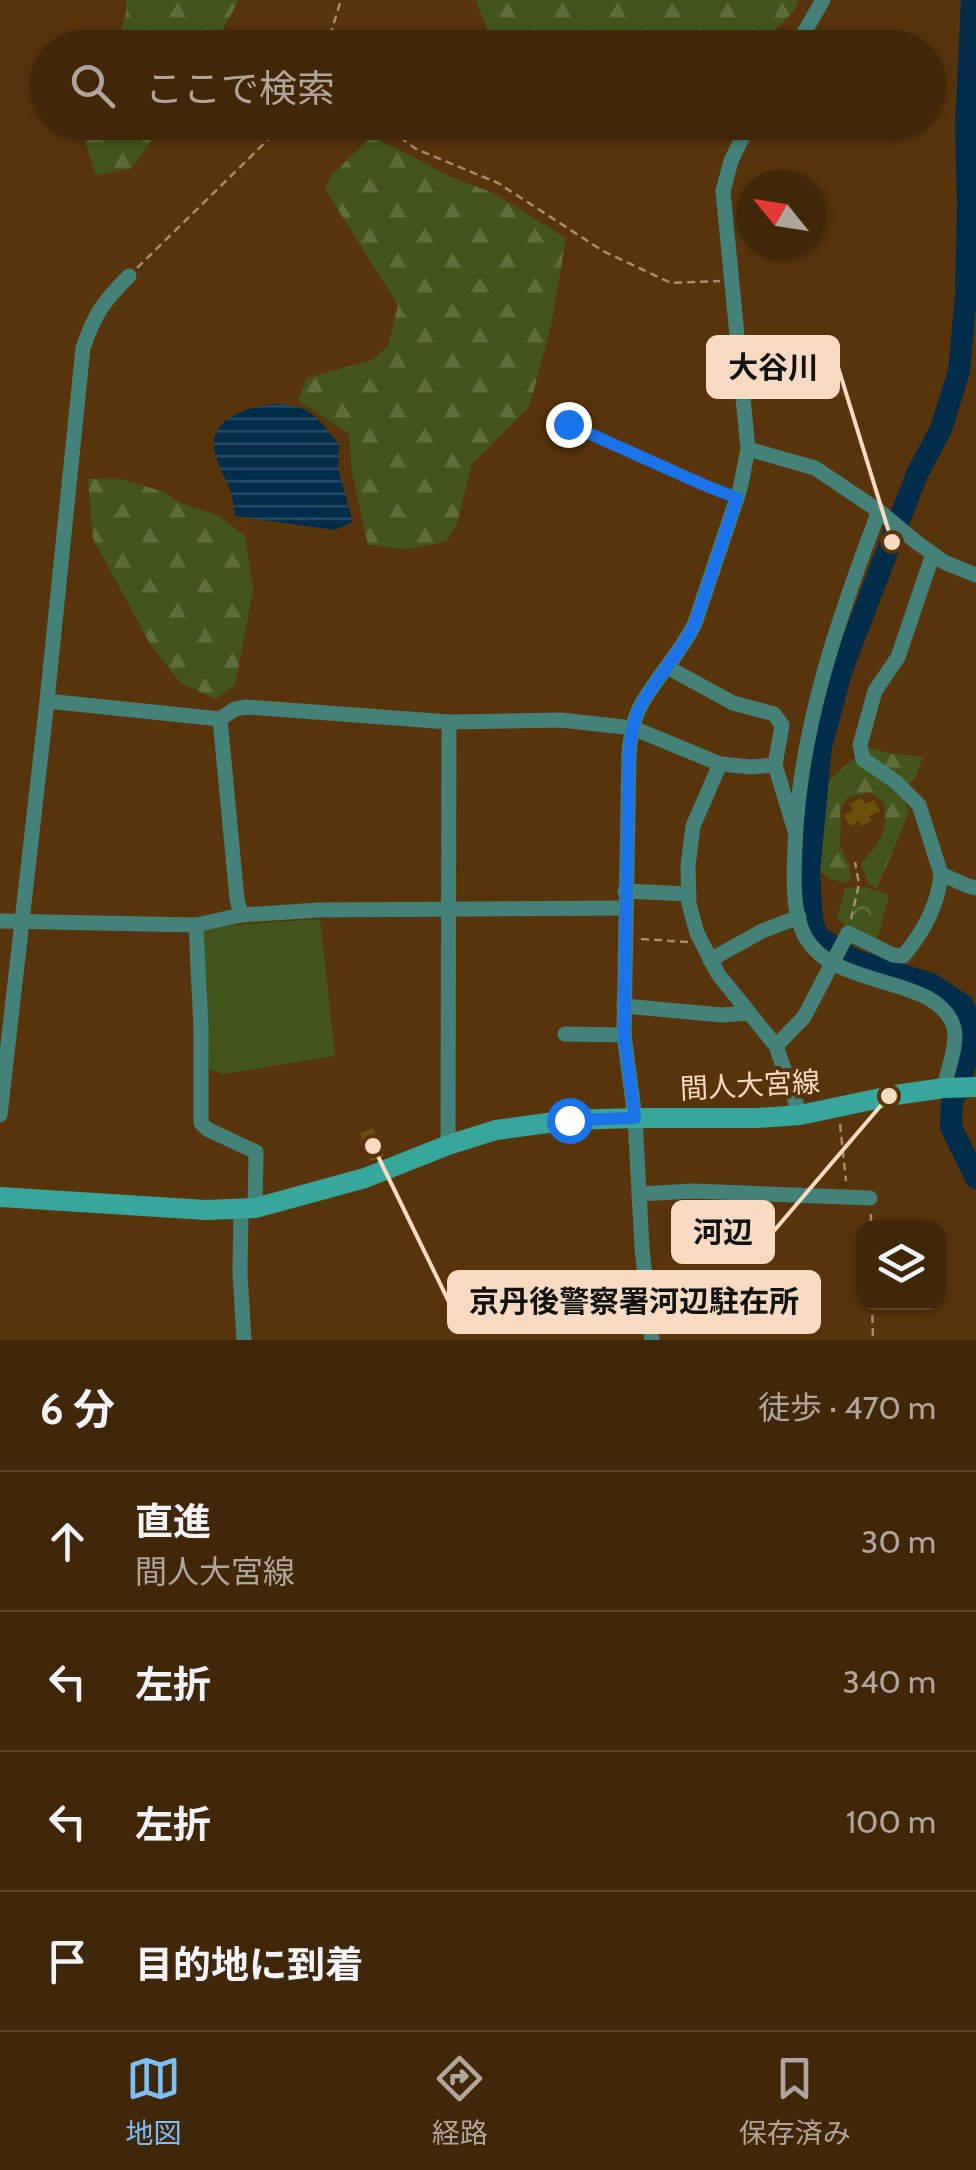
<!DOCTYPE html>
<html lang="ja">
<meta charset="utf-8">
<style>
body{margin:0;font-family:Cabin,"Noto Sans JP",sans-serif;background:#482f12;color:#f1f3f6}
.controls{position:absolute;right:30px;bottom:30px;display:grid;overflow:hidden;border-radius:20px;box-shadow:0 2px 8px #0004}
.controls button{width:90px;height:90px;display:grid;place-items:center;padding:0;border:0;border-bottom:2px solid #5a442a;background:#412709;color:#f1f3f6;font:50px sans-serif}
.compass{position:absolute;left:736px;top:170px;width:90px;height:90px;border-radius:50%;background:#412709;box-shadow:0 2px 8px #0004;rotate:300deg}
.stop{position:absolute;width:30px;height:30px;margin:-22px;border:8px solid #1a73e8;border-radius:50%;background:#fff}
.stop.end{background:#1a73e8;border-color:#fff;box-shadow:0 2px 10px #0008}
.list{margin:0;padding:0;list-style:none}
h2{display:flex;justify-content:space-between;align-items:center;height:130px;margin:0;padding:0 40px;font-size:42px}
h2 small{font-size:32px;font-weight:400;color:#aea59c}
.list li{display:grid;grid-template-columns:65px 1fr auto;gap:30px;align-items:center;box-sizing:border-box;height:140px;padding:0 40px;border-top:2px solid #5a442a}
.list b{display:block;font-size:38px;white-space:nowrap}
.list p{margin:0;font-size:32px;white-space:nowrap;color:#aea59c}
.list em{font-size:32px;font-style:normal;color:#aea59c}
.icon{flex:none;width:55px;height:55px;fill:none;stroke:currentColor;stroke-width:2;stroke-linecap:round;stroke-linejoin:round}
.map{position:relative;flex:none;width:976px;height:1340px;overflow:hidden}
.search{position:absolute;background:#412709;box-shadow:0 2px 8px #0004;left:30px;right:30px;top:30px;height:110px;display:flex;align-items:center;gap:25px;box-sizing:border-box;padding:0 35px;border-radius:55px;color:#aea59c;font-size:38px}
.sheet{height:690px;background:#412709}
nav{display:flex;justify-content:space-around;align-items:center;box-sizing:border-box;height:140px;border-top:2px solid #5a442a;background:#412709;font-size:28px;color:#aea59c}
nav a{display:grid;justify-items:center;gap:5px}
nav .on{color:#7abff8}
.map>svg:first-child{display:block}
</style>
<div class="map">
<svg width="976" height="1340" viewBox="0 0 976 1340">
<defs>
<pattern id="forest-firs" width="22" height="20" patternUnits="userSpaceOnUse" patternTransform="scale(2.5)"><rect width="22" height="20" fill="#43551c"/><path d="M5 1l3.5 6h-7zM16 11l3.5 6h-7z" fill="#5f6d3b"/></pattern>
<pattern id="park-crowns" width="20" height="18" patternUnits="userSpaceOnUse" patternTransform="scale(2.5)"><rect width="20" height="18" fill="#43551c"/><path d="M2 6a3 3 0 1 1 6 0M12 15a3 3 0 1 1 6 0" fill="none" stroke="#5f6d3b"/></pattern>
<pattern id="water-rules" width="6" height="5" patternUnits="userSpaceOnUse" patternTransform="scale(2.5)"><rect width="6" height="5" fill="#022d4a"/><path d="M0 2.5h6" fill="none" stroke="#284b62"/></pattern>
</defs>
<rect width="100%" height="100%" fill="#57340c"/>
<!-- forest -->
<g fill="url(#forest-firs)">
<polygon points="126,0 239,0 213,47 117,47 126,13"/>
<polygon points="476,0 799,0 793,12 758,47 531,48 489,35"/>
<polygon points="79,123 80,122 164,123 131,169 96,175"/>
<polygon points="372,136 451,177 493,193 566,238 551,326 529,407 472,464 457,523 446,542 406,549 368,545 352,472 349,434 298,400 307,378 372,360 388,346 398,305 325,189 331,176"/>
<polygon points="88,479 121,479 164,492 180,503 219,516 245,536 253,590 235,685 216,699 181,683 150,644 93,538"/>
<path d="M871,748L888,753L923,757L915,778L901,793L909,812L877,889L869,884L861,864C880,843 888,832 884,803L870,792L847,798L840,810L841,830L839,844L849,864L851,878L846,883L830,879L815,867L824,785L849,762Z"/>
</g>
<!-- park -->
<polygon fill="url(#park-crowns)" points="865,887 889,895 877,940 849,929 837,917 846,888"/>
<!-- pitch -->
<polygon fill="#43551c" points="320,919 335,1056 223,1074 209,1069 201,931 234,925"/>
<!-- water -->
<path fill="url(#water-rules)" d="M269,404C311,404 314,414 339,444L338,468L353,522L335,530L235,516C234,505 232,495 228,485C215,456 200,431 239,413C248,408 259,407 269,404Z"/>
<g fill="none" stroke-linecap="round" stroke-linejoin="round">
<!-- river -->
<polyline stroke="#022d4a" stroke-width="22" points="972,0 966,125 968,206 966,295 959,371 941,429 917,474 842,669 821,747 809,872 812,920 817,936 854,960 931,984 963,1005 969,1018 971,1039 969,1053 952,1102 951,1127 976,1178"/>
</g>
<!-- building -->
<g fill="#6b500c">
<polygon points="861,798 865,804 874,800 880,811 869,816 872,821 861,826 859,821 850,826 844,815 853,811 850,804"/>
<polygon points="373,1128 384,1156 371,1161 360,1133"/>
</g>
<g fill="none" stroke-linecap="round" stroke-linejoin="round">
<!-- path -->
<g stroke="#aa8b6b" stroke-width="2.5" stroke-dasharray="8 5" stroke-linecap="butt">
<polyline points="326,48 341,0"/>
<polyline points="379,122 416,149 498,183 603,251 671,283 720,281"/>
<polyline points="137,268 286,122"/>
<polyline points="568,424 722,492"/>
<polyline points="851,919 859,884 855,862"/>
<polyline points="641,939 688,942"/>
<polyline points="840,1124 846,1181"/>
<polyline points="871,1214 871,1228"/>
<polyline points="872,1302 873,1340"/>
</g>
<!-- minor -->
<g stroke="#438179" stroke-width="15">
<polyline points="795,48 823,0"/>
<polyline points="748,449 815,468 879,511 915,541 944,562 976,575"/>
<path d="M879,511C838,619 799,730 795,847C794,873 792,905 802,930C827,993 938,971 954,1028C958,1045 947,1071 944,1088"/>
<polyline points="933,554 898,657 875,691 860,745 863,759 896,782 919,805 941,874 968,886 976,888"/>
<polyline points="667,667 733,703 774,714 782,725 775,765"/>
<polyline points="47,701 220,719 235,709 246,707 449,722 561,720 633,728 720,764 751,767 775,765 795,831"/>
<polyline points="220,719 237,899 241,915"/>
<polyline points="720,764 693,826 688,866 689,904 697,933 718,974 776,1046 800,1115"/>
<polyline points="625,891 689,894"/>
<polyline points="0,921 196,925 241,915 319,910 625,908"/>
<polyline points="196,925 201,1029 201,1123 207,1129 256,1152 255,1208"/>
<polyline points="710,960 762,931 799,917"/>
<polyline points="624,1006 722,1015 749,1013"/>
<polyline points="565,1034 624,1035"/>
<path d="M776,1046L804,1017L848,933L893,955L903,956C923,933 938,905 941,874"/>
<path d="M0,1115L47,701L83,348C95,313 103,302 129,276"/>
<polyline points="448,1145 449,722"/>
<polyline points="639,1194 693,1191 870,1198"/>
<polyline points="241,1209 240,1273 244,1340"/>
<path d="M652,1340L642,1248L635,1118L624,1035L629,752C631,736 633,720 641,705C657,676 681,653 695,623L740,489L748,449L723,191L731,161L750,122"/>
</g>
<!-- secondary -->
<polyline stroke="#38a79b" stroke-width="20" points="0,1197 206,1210 255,1208 365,1178 448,1145 496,1130 569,1120 635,1118 757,1118 800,1115 895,1095 944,1088 976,1087"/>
</g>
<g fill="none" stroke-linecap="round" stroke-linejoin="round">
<!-- route -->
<path stroke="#1a73e8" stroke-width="12" d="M568,424L704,485L737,498L695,623C681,653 657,676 641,705C633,720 631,736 629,752L624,1035L635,1118L569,1120"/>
</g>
<g text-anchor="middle" stroke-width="8" stroke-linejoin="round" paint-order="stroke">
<!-- street labels -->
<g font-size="28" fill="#f6dbc2" stroke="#57340c">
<text transform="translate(750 1085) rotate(-3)" y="10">間人大宮線</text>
</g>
</g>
<!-- callouts -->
<path fill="none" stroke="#f6dbc2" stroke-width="4" d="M892 542L838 367M889 1096L773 1232M373 1146L449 1302"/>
<g fill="#f6dbc2" stroke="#57340c" stroke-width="4">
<circle cx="892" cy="542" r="10"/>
<circle cx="889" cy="1096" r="10"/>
<circle cx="373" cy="1146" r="10"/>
</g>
<g fill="#f6dbc2" stroke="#f6dbc2" stroke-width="4">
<rect x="708" y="337" width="130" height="60" rx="10"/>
<rect x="673" y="1202" width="100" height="60" rx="10"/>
<rect x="449" y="1272" width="370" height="60" rx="10"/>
</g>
<g font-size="30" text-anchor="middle" font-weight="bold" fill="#111">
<text x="773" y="378">大谷川</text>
<text x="723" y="1243">河辺</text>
<text x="634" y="1312">京丹後警察署河辺駐在所</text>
</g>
</svg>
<div class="controls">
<button><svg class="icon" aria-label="layers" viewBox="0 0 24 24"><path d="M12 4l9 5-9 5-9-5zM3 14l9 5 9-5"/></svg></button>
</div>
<svg class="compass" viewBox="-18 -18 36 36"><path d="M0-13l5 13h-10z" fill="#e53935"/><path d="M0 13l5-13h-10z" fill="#aea59c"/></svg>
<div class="stop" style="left:569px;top:1120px"></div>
<div class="stop end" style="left:568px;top:424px"></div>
<div class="search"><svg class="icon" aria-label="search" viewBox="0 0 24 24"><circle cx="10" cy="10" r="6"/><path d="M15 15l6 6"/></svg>ここで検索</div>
</div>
<section class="sheet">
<h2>6 分<small>徒歩 · 470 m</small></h2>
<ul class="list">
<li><svg class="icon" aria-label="ahead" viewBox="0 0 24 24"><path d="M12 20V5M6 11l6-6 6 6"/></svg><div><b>直進</b><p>間人大宮線</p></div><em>30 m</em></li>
<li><svg class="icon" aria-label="left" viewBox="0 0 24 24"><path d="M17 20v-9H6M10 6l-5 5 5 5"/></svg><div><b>左折</b></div><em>340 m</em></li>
<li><svg class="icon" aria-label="left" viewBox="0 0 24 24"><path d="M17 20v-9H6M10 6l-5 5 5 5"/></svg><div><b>左折</b></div><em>100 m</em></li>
<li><svg class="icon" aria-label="arrive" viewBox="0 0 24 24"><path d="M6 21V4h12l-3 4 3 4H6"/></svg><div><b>目的地に到着</b></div></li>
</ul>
</section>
<nav>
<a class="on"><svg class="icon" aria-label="map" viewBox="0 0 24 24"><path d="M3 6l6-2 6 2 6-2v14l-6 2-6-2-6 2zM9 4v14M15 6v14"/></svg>地図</a>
<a><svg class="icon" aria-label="directions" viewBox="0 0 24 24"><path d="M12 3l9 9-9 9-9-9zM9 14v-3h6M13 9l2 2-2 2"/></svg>経路</a>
<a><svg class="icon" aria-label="saved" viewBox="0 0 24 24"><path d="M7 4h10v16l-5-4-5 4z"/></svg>保存済み</a>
</nav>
